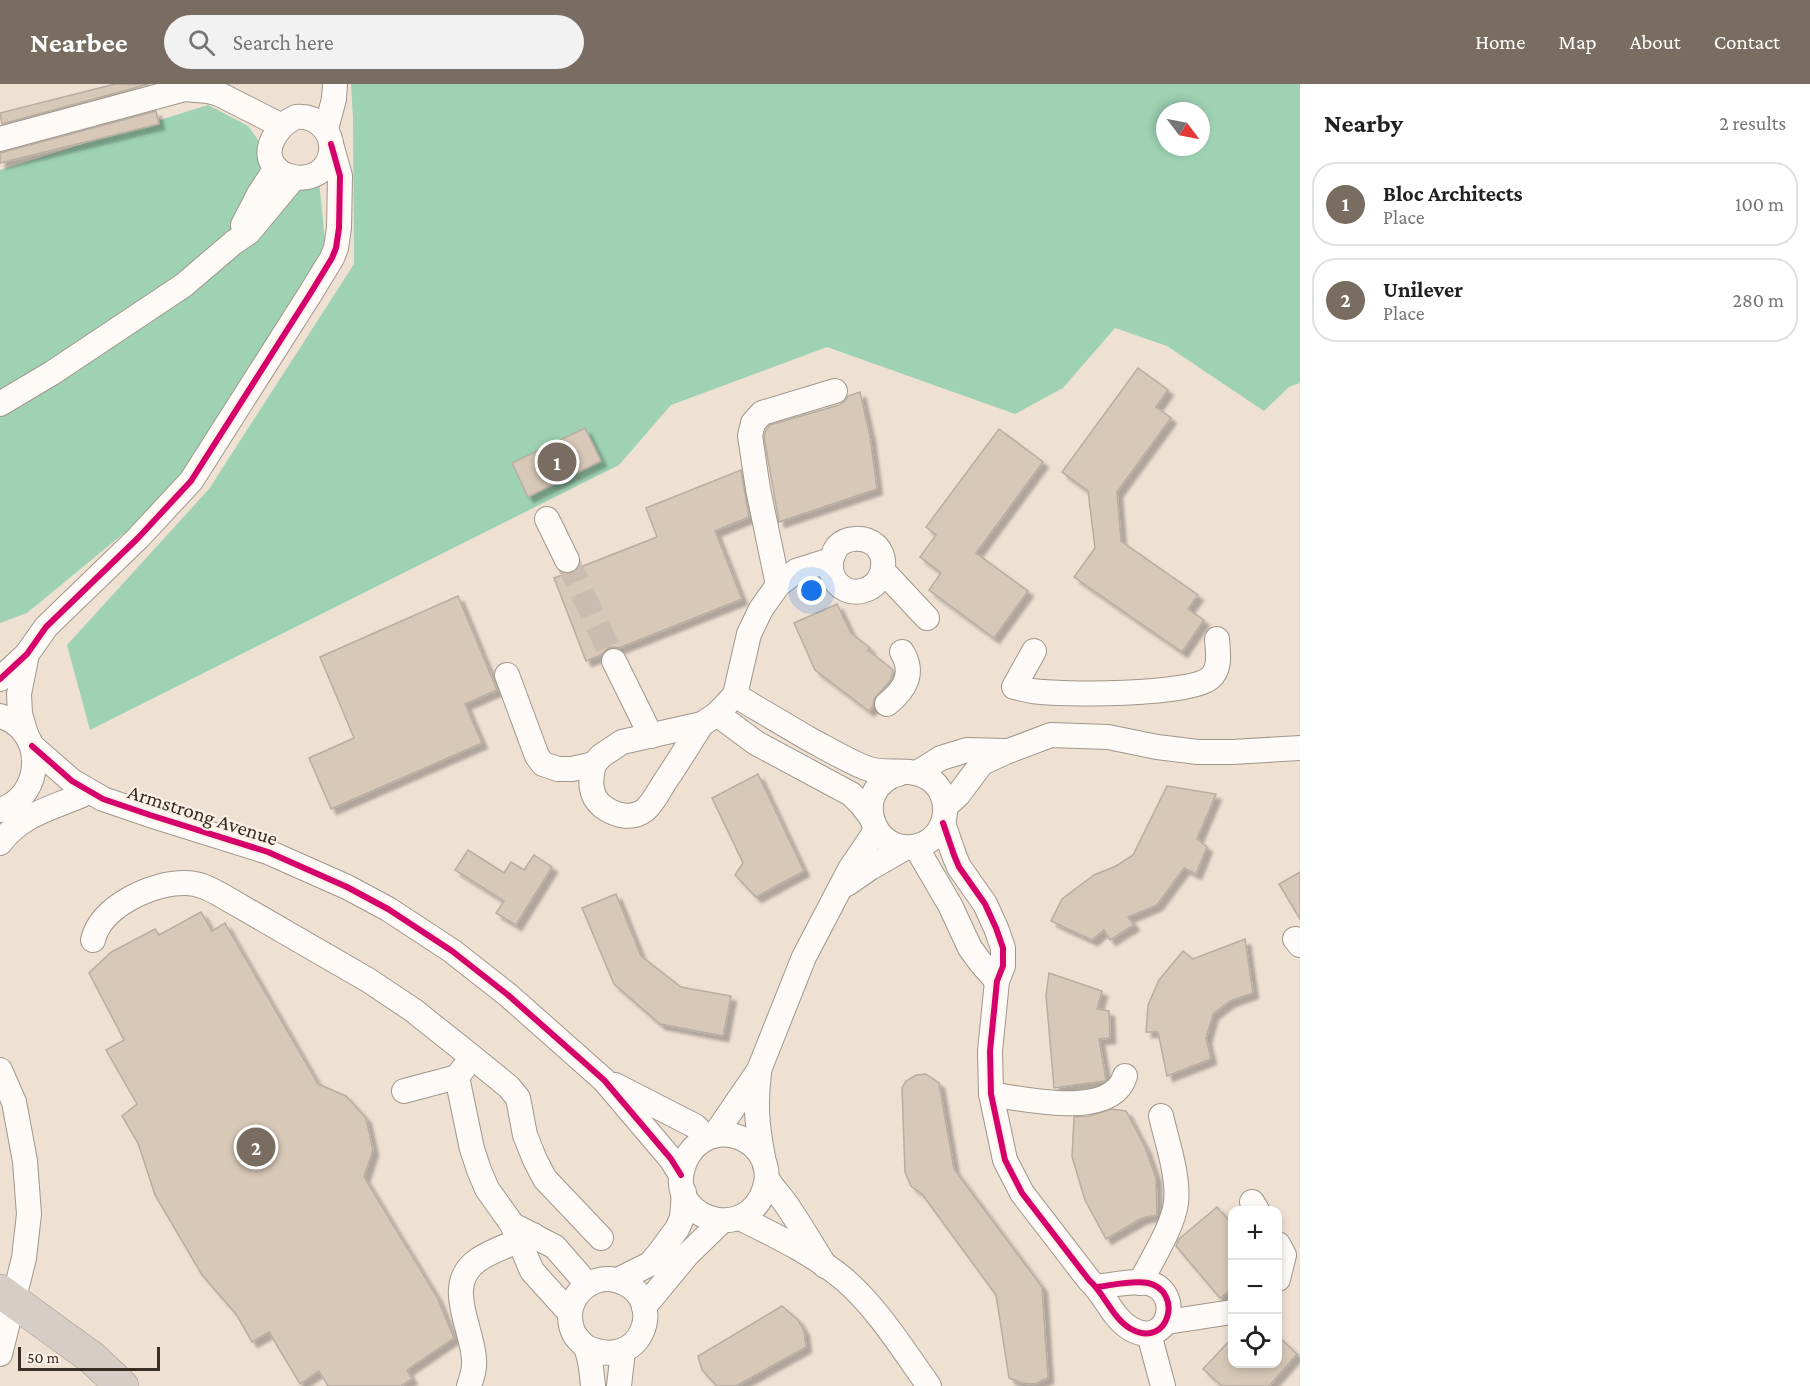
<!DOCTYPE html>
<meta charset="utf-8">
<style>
body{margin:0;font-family:"Crimson Pro",serif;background:#f2f2f2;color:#202124}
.controls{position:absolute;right:18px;bottom:18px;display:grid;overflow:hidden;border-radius:12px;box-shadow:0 3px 9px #0003}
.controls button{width:54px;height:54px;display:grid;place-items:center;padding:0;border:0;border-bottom:2px solid #e0e0e0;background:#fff;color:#202124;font:30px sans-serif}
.compass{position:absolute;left:1156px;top:18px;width:54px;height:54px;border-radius:50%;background:#fff;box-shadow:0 3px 9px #0003;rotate:122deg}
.scale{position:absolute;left:18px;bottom:15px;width:142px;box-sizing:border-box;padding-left:6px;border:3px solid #382e23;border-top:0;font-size:16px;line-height:21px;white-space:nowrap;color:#382e23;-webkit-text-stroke:4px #fcf1e6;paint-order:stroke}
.you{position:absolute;left:812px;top:507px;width:21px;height:21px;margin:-15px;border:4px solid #fff;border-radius:50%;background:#1a73e8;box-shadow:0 0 0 9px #1a73e833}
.badge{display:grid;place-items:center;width:39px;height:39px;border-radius:50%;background:#786d60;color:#fff;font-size:20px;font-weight:700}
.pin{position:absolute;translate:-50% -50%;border:3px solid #fff;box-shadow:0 2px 6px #0006}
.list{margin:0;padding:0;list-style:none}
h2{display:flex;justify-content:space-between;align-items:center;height:78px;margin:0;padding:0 24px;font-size:26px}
h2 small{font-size:20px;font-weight:400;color:#757577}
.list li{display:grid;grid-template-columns:39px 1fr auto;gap:18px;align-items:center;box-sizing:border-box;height:84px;margin:0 12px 12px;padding:0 12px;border:2px solid #e0e0e0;border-radius:24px}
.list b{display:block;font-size:22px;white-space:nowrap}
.list p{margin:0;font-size:20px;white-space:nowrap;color:#757577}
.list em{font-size:20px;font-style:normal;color:#757577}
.icon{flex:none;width:33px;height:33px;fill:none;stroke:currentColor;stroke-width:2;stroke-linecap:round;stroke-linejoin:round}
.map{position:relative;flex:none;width:1300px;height:1302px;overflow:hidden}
header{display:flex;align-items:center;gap:36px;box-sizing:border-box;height:84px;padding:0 30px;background:#786d60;color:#fff}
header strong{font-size:28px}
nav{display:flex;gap:33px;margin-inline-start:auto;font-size:21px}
.search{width:420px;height:54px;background:#f2f2f2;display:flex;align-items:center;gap:15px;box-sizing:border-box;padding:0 21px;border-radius:33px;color:#757577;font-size:22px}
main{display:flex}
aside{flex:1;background:#fff}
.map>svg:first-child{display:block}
</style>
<header>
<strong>Nearbee</strong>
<div class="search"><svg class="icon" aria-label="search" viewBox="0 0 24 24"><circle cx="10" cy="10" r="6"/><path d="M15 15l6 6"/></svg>Search here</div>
<nav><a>Home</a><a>Map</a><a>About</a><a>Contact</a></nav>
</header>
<main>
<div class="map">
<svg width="1300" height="1302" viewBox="0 0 1300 1302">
<defs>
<filter id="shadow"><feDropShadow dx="5.5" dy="5.5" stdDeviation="1.5" flood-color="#0004"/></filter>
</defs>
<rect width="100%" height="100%" fill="#efe1d2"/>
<!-- forest -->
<g fill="#9ed2b3" fill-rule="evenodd">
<path d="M351,0H1300V299L1289,303L1264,327L1167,262L1115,244L1063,304L1015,330L827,263L671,321L619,381L90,646L67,561L209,405L354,180L353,34ZM1165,27H1201V63H1165Z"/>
<polygon points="208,21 248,42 266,67 266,91 236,147 152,210 0,317 0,86"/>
<polygon points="318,87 326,167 186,398 27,529 0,539 0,330"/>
</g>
<!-- building -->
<g fill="#d8c8b7" stroke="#b8ada1" stroke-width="1.5" filter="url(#shadow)">
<polygon points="115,0 149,0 2,40 0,29"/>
<polygon points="156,27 159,40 0,79 0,69"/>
<polygon points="1138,284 1168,306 1156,323 1171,334 1117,408 1121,457 1198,511 1188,525 1204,536 1182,568 1074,493 1095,464 1088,407 1062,388"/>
<polygon points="860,308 870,352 877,405 779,438 764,353 766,346 770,341 839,321 845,317 848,312"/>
<polygon points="585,344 601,377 528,413 512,379"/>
<polygon points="999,345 1043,378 976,469 1028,507 994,554 929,506 941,489 920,473 936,451 926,443"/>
<polygon points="741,386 749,433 715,447 742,515 619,564 614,563 608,564 601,571 586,577 554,494 565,490 573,489 578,484 657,453 646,424"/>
<polygon points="458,512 497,606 465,620 482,659 331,725 309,674 354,654 320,573"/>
<polygon points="837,520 851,549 870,564 868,566 893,586 891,596 874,615 873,622 869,627 815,586 794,539"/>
<polygon points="758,690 804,787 756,813 735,791 743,779 712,714"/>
<polygon points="1167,702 1216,710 1197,755 1207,763 1196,790 1184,784 1157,821 1128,833 1134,841 1110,856 1104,846 1092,856 1051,837 1062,815 1094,791 1116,782 1133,771"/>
<polygon points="468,766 504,789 511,778 524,786 534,771 552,783 516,841 496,829 504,817 455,786"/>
<polygon points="1300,788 1300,835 1279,800"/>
<polygon points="616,810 641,872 681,903 731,912 723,952 660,940 614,900 582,824"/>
<polygon points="201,828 212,847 225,839 318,1000 346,1012 366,1034 373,1066 364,1093 437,1213 454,1254 407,1286 412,1295 401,1302 328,1302 319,1287 300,1300 269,1248 252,1258 236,1230 202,1191 155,1111 138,1059 122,1032 137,1020 106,966 124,956 89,889 111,868 155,845 159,851"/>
<polygon points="1245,855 1253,909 1230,917 1213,930 1206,954 1211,975 1167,992 1158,948 1146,948 1148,921 1159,896 1183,867 1193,875"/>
<polygon points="1049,889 1102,907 1097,925 1109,927 1110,954 1099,955 1106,996 1104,997 1054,1004 1046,911"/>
<polygon points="926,990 939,999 954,1085 1042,1203 1048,1294 1035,1300 1022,1299 1009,1294 996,1211 922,1110 911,1102 905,1088 902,1004 906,997 916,991"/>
<polygon points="1112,1025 1126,1027 1145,1063 1156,1094 1157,1131 1142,1134 1106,1155 1085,1116 1072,1073 1074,1033 1089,1032"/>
<polygon points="1217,1123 1233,1141 1233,1204 1220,1214 1176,1162 1179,1155"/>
<polygon points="782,1222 798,1236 804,1247 806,1263 736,1302 717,1302 702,1286 698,1272"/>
<polygon points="1278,1252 1297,1270 1269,1302 1222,1302 1203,1285 1233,1253 1233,1280 1278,1280"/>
</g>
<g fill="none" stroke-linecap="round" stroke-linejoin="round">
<!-- minor-tunnel -->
<polyline stroke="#cabdaf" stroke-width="24" stroke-dasharray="24 12" stroke-linecap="butt" points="567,476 614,577"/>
<!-- minor casing -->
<g stroke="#a0968a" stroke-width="26">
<g id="minor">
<path d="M296,33C316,31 333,47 331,67C326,111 253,96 273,55C279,44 285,38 296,33Z"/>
<polyline points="326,45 334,15 335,0"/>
<polyline points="0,55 185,5 208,7 219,10 282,42"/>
<polyline points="243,141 259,110 276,84"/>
<polyline points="0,320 52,289 184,201 233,159 249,148 293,95"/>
<polyline points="547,435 567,476"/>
<polyline points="883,487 927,534"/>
<polyline points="778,501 758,405 750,352 753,339 762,329 835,307"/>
<path d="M1034,567L1014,603C1020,604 1026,606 1032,607C1062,611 1189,612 1210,594C1221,585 1218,568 1217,555"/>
<polyline points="614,577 651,652"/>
<path d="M507,591L537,672L543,680L558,685H572L594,680L601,672L622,658L702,640L717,630L735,611L749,550L761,525L778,501L796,487L831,476C833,472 834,467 837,463C846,453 864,452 875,461C879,464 883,472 883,477C886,509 843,520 832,490C831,486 831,480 831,476"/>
<polyline points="0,595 27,570 46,543 138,454 191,397 310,210 332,174 336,164 339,144 340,92 331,60"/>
<path d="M735,611C759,626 784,640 809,655C828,665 846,676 866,684C886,692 910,682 928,694C953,709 950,749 923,760C878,778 850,715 890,693C894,691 899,690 903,688"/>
<path d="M887,620C905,606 915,589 902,568"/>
<polyline points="717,630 756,659 851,710 861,720 871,733"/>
<path d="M0,632C46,645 45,712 0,726"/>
<polyline points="26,650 20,630 19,610 27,570"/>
<polyline points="32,662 72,697 103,715 150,731 268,768 347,803 388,825 452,867 508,911 604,996 671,1075 681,1091"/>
<path d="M594,680C590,696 589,711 602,722C615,732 632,736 645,726C653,719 659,707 664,699C677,680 689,660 702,640"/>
<polyline points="917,689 941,674 967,666 1004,667"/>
<polyline points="946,722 958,711 982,679 1006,668 1051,651 1108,653 1157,663 1198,668 1232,668 1300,664"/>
<path d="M943,739L954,771L959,783L985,820L996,844L1003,864V882L997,897L990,967L991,1010L1005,1076L1022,1109L1089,1196C1105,1210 1112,1234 1131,1245C1169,1266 1184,1207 1148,1199C1133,1196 1113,1201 1097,1203"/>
<path d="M0,759C22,730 50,725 82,711"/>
<polyline points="916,763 950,821 970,864 981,879 997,897"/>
<polyline points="847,800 870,784 905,764"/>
<polyline points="1295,855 1300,861"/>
<path d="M93,856C101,822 153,798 186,799C199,799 210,805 221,811L368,896L413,926L472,973L457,993L472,1065L479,1086L487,1105L512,1140L532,1187L570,1229"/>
<polyline points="472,973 509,1003 518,1014 525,1051 535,1076 545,1095 601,1154"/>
<polyline points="0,986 14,1018 25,1077 29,1130 24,1174 0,1270"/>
<path d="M759,989C755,1021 757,1042 763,1073"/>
<polyline points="615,1001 695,1042 707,1054"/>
<polyline points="404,1007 457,993"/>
<path d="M991,1010C1023,1015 1112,1036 1125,992"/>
<polyline points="714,1052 759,986 804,873 850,785 873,751 875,744"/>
<path d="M767,1094C757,1162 670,1139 682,1087C685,1074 691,1064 702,1057C714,1048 732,1049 745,1056C756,1062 764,1073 766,1085C767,1088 766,1091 767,1094C771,1103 781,1112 786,1120C800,1140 812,1161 825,1182"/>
<polyline points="1252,1118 1257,1126"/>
<path d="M740,1134C776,1152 816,1171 846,1197C878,1225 904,1267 929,1302"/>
<polyline points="519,1144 555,1163 588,1201"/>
<polyline points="1278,1160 1284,1171 1278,1195"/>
<polyline points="618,1196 650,1180 660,1168 677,1145 682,1134 684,1108"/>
<path d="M1140,1199C1151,1177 1173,1143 1176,1119C1179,1092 1167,1058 1161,1032"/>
<polyline points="644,1223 687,1171 722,1137"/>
<polyline points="1167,1238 1232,1228"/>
<polyline points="1149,1250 1163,1302"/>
<path d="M586,1263C642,1289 666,1218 624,1199C614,1194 603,1194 593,1198C581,1203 571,1216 570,1230C570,1239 572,1249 578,1255C581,1259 585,1261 587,1266C591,1278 592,1289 593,1302"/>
<path d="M469,1302C472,1293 475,1285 474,1275C472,1242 443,1200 478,1176C494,1165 515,1159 533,1151"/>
<polyline points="619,1302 623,1267"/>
</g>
</g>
<!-- highway casing -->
<g stroke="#a79b8c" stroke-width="34">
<polyline id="highway" points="0,1207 91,1273 122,1302"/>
</g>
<!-- minor -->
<use href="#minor" stroke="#fdfaf8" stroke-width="24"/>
<!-- highway -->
<use href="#highway" stroke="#d6cec6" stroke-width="33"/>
<!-- cycleway casing -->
<g stroke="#fcf1e6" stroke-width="10">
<g id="cycleway">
<polyline points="0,595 27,570 46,543 138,454 191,397 310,210 332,174 336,164 339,144 340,92 331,60"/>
<polyline points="32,662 72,697 103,715 150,731 268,768 347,803 388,825 452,867 508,911 604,996 671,1075 681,1091"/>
<path d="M943,739L954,771L959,783L985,820L996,844L1003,864V882L997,897L990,967L991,1010L1005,1076L1022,1109L1089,1196C1105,1210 1112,1234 1131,1245C1169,1266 1184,1207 1148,1199C1133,1196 1113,1201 1097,1203"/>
</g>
</g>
<!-- cycleway -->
<use href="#cycleway" stroke="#d6006c" stroke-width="6"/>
</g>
<g text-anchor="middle" stroke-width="4.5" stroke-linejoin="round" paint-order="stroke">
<!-- street labels -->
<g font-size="21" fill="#382e23" stroke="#fcf1e6">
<text transform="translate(203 731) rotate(18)" y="7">Armstrong Avenue</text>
</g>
</g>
</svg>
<div class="controls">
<button>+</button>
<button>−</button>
<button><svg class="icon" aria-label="locate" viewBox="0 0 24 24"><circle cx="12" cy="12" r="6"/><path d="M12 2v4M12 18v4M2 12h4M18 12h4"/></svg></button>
</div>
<svg class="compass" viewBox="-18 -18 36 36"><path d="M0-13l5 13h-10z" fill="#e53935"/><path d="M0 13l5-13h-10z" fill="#757577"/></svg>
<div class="scale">50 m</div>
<div class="you"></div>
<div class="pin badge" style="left:557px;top:378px">1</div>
<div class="pin badge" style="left:256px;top:1063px">2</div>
</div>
<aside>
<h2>Nearby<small>2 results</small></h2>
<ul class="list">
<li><span class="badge">1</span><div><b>Bloc Architects</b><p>Place</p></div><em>100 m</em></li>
<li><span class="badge">2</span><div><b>Unilever</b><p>Place</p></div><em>280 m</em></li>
</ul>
</aside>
</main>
